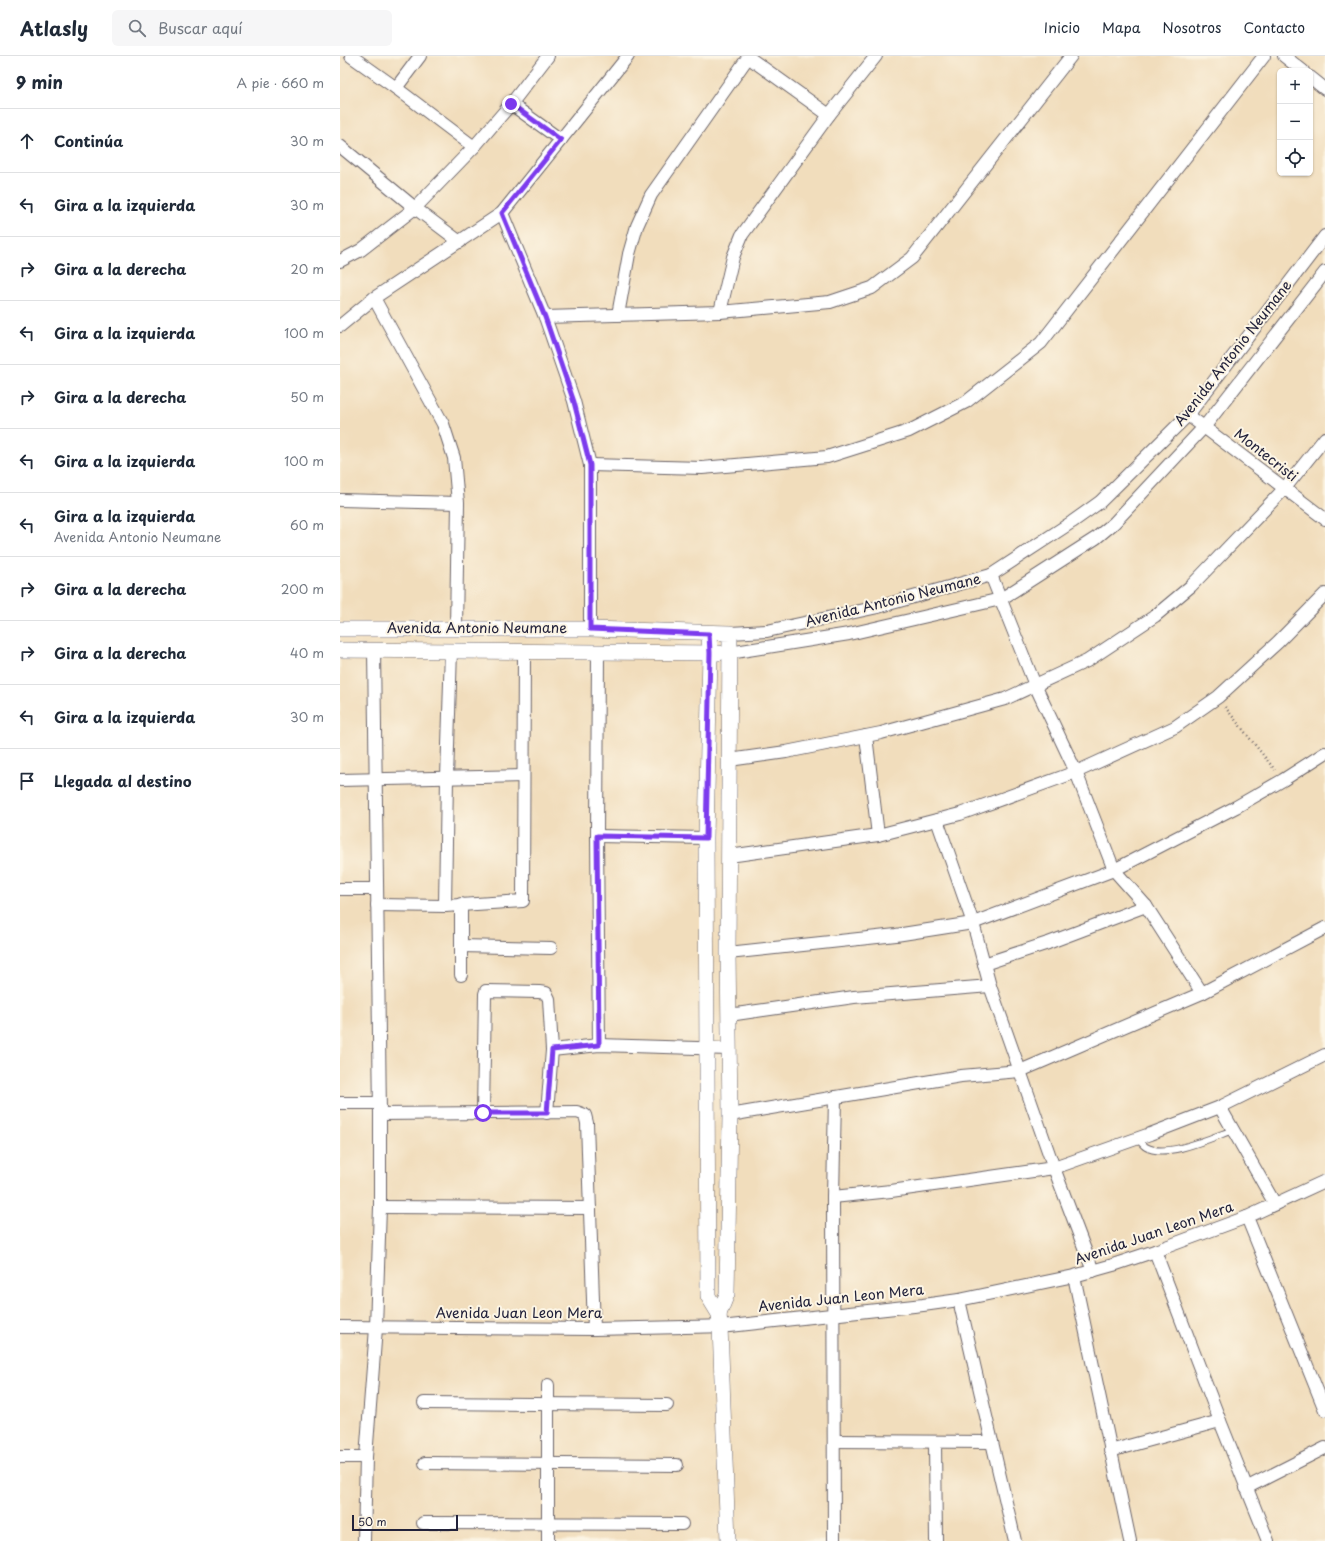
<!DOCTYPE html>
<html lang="es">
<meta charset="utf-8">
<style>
body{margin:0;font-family:"Playpen Sans",sans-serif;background:#f6f6f7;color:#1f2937}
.controls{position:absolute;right:12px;top:12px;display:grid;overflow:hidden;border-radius:6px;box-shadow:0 1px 3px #0004}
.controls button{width:36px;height:36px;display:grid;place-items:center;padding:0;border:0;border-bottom:1px solid #e0e1e3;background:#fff;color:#1f2937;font:20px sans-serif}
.scale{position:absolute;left:12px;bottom:10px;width:106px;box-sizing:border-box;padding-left:4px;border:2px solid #22223b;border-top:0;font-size:11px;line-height:14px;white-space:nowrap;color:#22223b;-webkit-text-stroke:3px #fcf5e5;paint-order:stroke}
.stop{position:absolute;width:12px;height:12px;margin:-9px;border:3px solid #7c3aed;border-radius:50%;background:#fff}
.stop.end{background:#7c3aed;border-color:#fff;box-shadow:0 1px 4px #0008}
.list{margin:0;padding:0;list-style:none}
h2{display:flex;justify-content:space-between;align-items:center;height:52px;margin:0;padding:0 16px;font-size:17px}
h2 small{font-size:13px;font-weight:400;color:#747a83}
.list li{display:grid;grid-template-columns:26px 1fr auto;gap:12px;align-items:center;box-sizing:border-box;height:64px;padding:0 16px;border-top:1px solid #e0e1e3}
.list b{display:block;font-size:15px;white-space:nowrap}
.list p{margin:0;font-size:13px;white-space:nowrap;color:#747a83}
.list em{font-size:13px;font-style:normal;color:#747a83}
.icon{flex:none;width:22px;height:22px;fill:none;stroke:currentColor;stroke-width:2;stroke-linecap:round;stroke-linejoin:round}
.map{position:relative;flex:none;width:985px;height:1485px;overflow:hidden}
header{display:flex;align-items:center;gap:24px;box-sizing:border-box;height:56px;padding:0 20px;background:#fff;border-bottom:1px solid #e0e1e3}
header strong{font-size:19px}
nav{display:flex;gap:22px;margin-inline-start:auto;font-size:14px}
.search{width:280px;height:36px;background:#f6f6f7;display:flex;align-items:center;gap:10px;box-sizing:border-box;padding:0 14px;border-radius:6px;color:#747a83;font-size:15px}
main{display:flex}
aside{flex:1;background:#fff}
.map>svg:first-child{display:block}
</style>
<header>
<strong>Atlasly</strong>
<div class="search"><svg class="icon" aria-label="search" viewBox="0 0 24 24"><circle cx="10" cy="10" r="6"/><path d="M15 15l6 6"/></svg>Buscar aquí</div>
<nav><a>Inicio</a><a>Mapa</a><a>Nosotros</a><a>Contacto</a></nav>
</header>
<main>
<aside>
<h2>9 min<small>A pie · 660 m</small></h2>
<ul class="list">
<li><svg class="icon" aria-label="ahead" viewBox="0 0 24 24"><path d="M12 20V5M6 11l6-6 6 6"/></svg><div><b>Continúa</b></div><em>30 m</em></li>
<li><svg class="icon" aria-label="left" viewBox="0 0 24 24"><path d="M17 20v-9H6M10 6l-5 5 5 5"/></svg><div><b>Gira a la izquierda</b></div><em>30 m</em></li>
<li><svg class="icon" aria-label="right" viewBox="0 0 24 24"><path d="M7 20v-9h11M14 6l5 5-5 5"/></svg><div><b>Gira a la derecha</b></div><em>20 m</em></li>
<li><svg class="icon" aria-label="left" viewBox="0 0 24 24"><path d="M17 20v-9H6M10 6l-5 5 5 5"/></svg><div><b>Gira a la izquierda</b></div><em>100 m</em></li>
<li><svg class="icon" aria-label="right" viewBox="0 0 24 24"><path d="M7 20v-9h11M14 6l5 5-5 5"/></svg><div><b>Gira a la derecha</b></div><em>50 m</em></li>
<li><svg class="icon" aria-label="left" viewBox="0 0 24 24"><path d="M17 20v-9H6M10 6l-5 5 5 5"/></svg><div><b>Gira a la izquierda</b></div><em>100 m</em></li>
<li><svg class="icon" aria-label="left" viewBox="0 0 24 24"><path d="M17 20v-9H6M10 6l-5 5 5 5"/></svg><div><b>Gira a la izquierda</b><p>Avenida Antonio Neumane</p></div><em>60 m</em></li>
<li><svg class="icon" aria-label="right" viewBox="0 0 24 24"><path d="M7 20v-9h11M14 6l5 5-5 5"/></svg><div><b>Gira a la derecha</b></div><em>200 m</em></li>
<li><svg class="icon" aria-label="right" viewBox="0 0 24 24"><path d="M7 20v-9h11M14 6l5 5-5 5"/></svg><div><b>Gira a la derecha</b></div><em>40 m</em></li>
<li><svg class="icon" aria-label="left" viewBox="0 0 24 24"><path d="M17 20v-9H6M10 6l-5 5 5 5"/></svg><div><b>Gira a la izquierda</b></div><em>30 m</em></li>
<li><svg class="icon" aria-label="arrive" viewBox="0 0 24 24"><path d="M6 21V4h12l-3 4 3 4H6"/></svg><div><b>Llegada al destino</b></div></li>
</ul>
</aside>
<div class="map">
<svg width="985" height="1485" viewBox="0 0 985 1485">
<rect width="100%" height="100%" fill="#fcf5e5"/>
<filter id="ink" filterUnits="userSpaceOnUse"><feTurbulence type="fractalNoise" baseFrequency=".025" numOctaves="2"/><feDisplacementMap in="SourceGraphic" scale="8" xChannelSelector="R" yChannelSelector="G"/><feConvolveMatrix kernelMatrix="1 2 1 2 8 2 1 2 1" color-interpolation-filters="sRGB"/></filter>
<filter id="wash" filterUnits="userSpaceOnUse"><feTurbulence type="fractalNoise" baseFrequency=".012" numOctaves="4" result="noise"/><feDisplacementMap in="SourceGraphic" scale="16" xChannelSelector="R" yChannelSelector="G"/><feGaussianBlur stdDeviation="0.9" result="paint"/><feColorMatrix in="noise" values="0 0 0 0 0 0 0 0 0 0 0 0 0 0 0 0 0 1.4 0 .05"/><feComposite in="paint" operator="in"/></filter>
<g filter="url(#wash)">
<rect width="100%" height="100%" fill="#f1ddbc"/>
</g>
<g filter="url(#ink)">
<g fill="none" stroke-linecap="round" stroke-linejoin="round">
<!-- service casing -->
<g stroke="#6a6368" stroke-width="8">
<path id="service" d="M797,1082C800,1085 803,1089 806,1091C826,1103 873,1081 893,1074"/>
</g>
<!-- minor casing -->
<g stroke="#6a6368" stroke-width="14">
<g id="minor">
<polyline points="11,0 56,32 80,0"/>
<polyline points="944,0 963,15"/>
<polyline points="408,1 489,59"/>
<polyline points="970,21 985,33"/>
<polyline points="56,32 134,91"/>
<polyline points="171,48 221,84"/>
<polyline points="0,90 75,152 120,186"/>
<polyline points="162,157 205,261 234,345 250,409 250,573"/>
<polyline points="0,205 21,194 75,152 134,91 171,48 208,0"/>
<polyline points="380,256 393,201 402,179 489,59 536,0"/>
<polyline points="278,259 289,198 297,170 311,139 409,0"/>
<polyline points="205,261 380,256 490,246 532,232 572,202 731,0"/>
<polyline points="0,270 34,242"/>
<polyline points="848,359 985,463"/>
<polyline points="250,409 362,412 487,401 569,375 626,346 701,287 924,0"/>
<polyline points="0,444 118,447"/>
<polyline points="651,519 695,629 736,716 774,814 806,850 862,937"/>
<polyline points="116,572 118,447 114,402 103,368 34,242 162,157 288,0"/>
<polyline points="390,577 427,575 538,551 651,519 732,466 760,446 848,359 985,180"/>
<polyline points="258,595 257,780 259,989"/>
<polyline points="389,597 509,578 661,543 756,482 774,467 865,370 985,216"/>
<polyline points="526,680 538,779"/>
<polyline points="389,704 446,696 541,677 665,643 747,605 815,560 851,530 945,432 985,382"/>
<polyline points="0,724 183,720"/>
<polyline points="597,764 633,867 650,930 680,1015 714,1112 753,1215"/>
<polyline points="257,780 366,782"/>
<polyline points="389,800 538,779 620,758 736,716 835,671 878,641 938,586 985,538"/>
<polyline points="0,833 37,833"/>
<polyline points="121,848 121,919"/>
<polyline points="37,849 105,850 183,845 184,595"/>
<polyline points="105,850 107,722 111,594"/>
<polyline points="121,890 211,892"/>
<polyline points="388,897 556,879 633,867 774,814 896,751 943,724 985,697"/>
<polyline points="644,908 708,887 806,850"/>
<polyline points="389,959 514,941 650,930"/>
<polyline points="0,1047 39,1047"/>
<polyline points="880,1051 935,1148"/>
<polyline points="143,1057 145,938 146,935 199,936 206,937 209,943 212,994"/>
<polyline points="207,1057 212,994 259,989 389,993"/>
<polyline points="40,1058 237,1056 245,1059 247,1067 254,1273"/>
<polyline points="390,1059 621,1020 680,1015 862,937 985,872"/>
<polyline points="493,1141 551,1135 714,1112 810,1078 880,1051 985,999"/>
<polyline points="40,1151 250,1152"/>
<polyline points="907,1161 985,1354"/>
<polyline points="815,1195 880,1365 928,1485"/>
<polyline points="734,1220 790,1485"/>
<polyline points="619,1244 675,1485"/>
<polyline points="0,1271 254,1273 390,1270 583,1249 619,1244 734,1220 773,1209 815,1195 907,1161 985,1125"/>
<polyline points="84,1347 327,1349"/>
<polyline points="494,1385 652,1386"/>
<polyline points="595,1386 596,1485"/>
<polyline points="770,1395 880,1365"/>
<polyline points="0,1401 26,1401"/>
<polyline points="85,1407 337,1409"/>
<polyline points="906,1432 985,1392"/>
<polyline points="83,1467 342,1468"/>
<polyline points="24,1485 26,1401 36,1272 40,1151 40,1058 34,594"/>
<polyline points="208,1485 208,1329"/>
<polyline points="494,1485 493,1141 495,1041"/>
</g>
</g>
<!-- tertiary casing -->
<g stroke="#6a6368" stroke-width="16">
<g id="tertiary">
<polyline points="0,573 250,573 390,577 388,897 390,1059 387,1238 379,1258"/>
<polyline points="369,578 370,597 366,782 368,1240 379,1258 380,1270 388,1485"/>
<polyline points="0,594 379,597"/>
</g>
</g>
<!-- path -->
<polyline stroke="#6a6368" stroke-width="2.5" stroke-dasharray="1 3" stroke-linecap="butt" points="885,651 935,714"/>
<!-- service -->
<use href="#service" stroke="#fff" stroke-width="6"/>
<!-- minor -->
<use href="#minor" stroke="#fff" stroke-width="12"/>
<!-- tertiary -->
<use href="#tertiary" stroke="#fff" stroke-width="15"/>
</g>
</g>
<g fill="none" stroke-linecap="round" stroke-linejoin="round" filter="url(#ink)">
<!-- route -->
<polyline stroke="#7c3aed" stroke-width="5" points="143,1057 207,1057 212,994 259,989 257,780 366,782 370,597 369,578 250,573 250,409 234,346 205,261 162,157 221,84 171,48"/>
</g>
<g text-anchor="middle" stroke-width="4" stroke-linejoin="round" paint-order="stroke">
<!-- street labels -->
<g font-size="14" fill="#22223b" stroke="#fcf5e5">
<text transform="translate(893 297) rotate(-52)" y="5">Avenida Antonio Neumane</text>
<text transform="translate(926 399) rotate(38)" y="5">Montecristi</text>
<text transform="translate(553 544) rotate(-14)" y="5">Avenida Antonio Neumane</text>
<text x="137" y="577">Avenida Antonio Neumane</text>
<text transform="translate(814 1177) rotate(-19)" y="5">Avenida Juan Leon Mera</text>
<text transform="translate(501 1242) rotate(-6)" y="5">Avenida Juan Leon Mera</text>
<text x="179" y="1262">Avenida Juan Leon Mera</text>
</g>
</g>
</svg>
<div class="controls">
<button>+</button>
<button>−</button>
<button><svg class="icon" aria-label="locate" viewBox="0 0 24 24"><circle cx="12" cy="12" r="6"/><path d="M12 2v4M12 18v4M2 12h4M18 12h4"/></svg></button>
</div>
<div class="scale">50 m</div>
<div class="stop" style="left:143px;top:1057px"></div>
<div class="stop end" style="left:171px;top:48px"></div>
</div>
</main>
